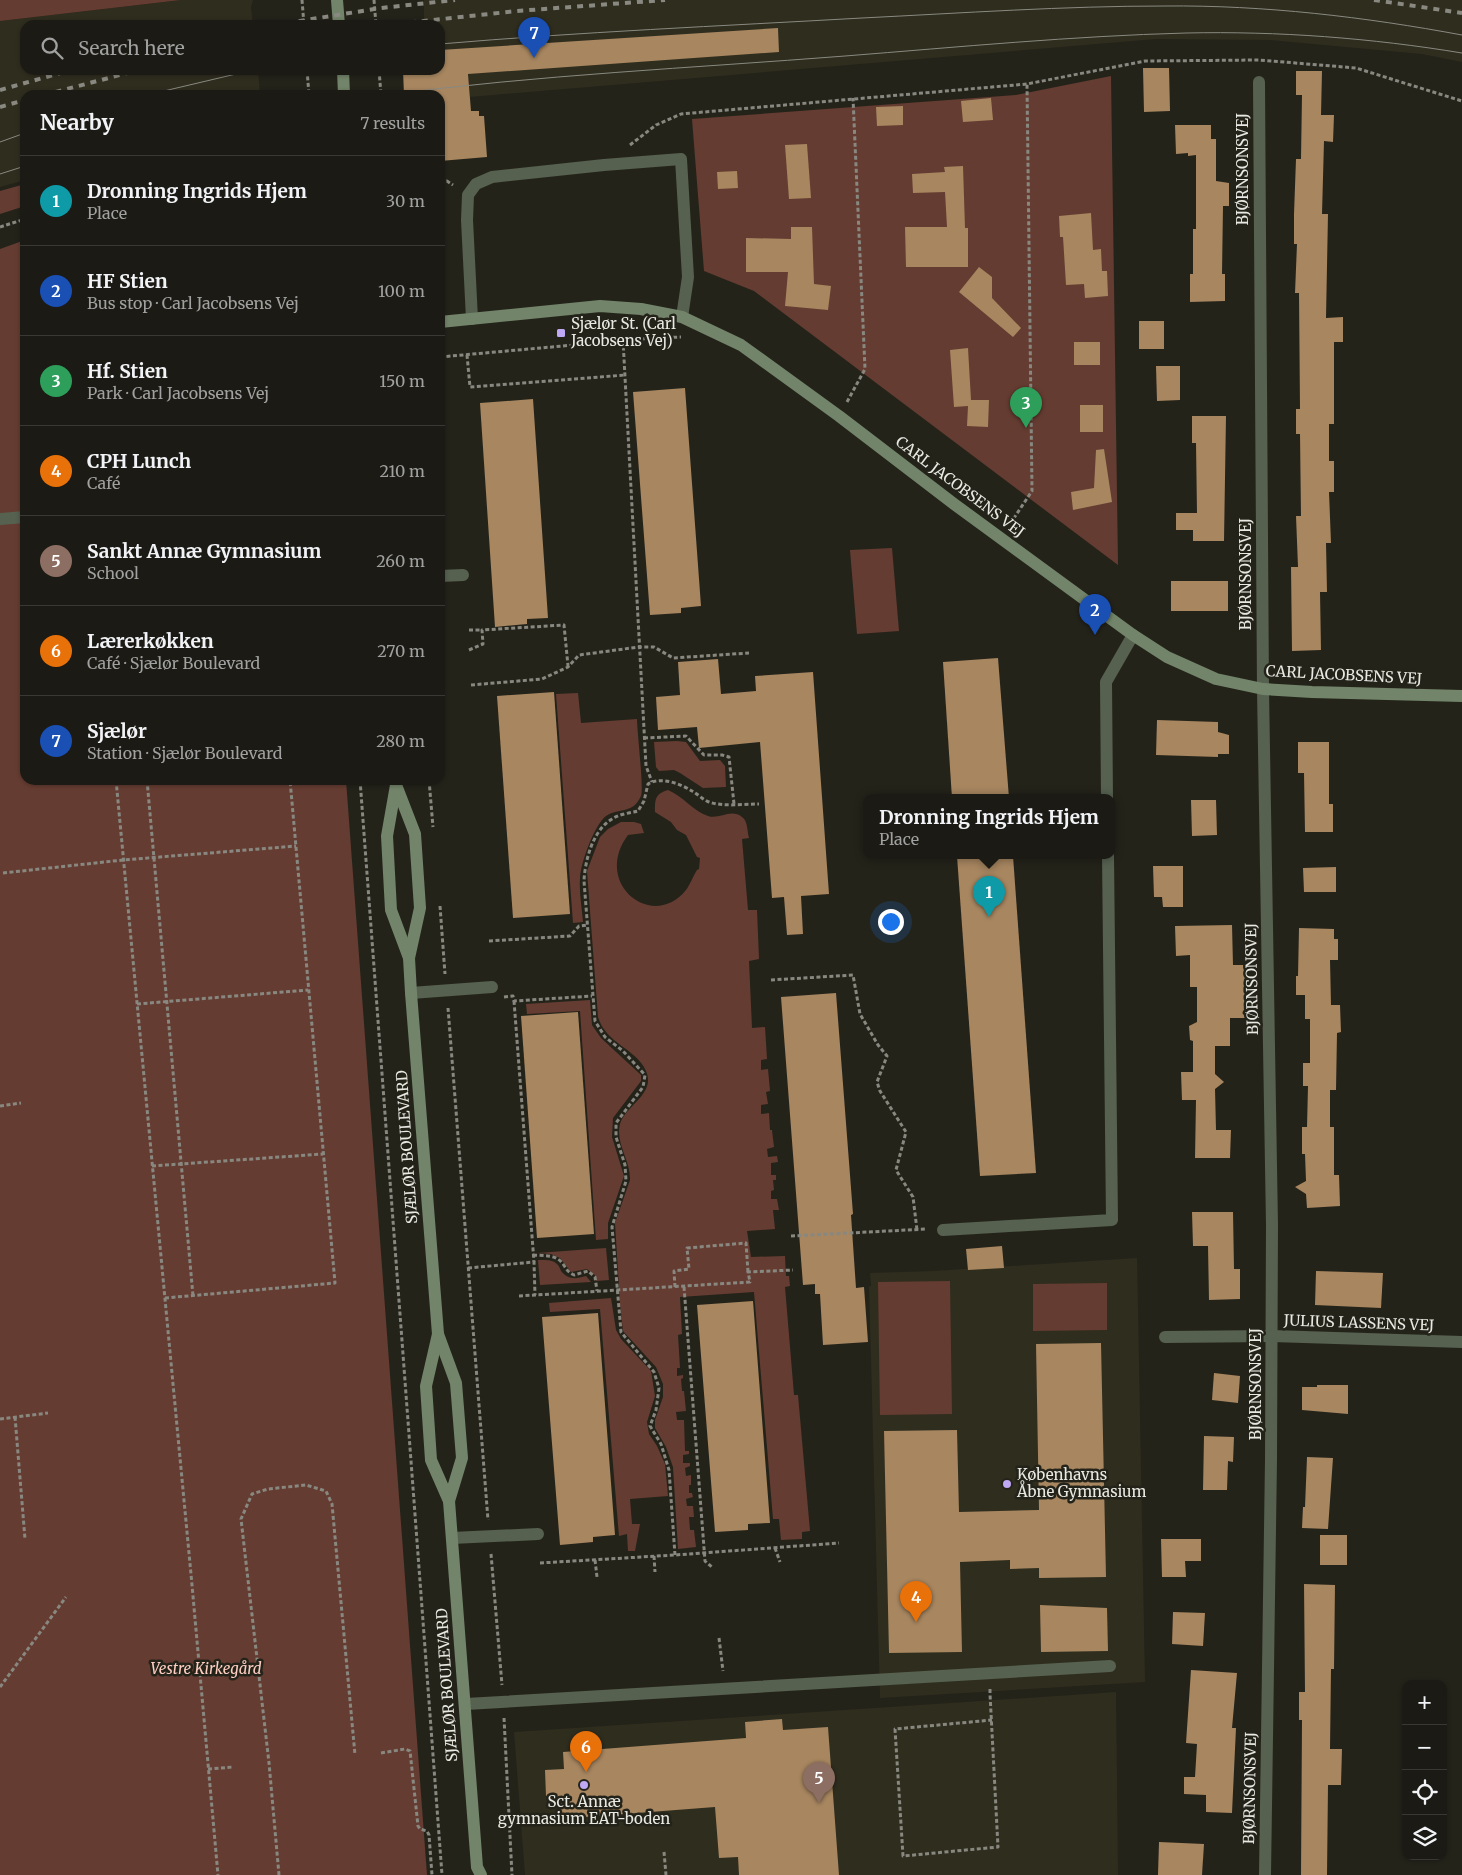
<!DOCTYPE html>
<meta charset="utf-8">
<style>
body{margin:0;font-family:Merriweather,serif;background:#24231d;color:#f1f3f6}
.controls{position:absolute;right:15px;bottom:15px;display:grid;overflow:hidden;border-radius:10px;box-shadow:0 1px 4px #0004}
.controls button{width:45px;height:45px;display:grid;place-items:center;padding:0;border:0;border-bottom:1px solid #393834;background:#1b1a14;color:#f1f3f6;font:25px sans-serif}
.you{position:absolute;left:890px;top:921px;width:18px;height:18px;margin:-12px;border:4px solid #fff;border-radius:50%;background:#1a73e8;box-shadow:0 0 0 8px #1a73e833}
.badge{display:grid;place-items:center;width:32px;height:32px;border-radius:50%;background:#2563eb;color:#fff;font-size:16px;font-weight:700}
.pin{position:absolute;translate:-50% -41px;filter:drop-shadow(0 1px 2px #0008)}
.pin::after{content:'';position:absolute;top:26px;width:18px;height:15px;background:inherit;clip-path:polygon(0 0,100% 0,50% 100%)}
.popup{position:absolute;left:863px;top:794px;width:252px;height:65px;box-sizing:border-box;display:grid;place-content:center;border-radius:10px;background:#1b1a14;filter:drop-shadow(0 1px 4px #0005);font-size:16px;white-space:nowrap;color:#a0a1a0}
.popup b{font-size:19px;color:#f1f3f6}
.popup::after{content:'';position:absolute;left:50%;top:100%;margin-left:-10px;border:10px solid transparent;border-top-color:#1b1a14}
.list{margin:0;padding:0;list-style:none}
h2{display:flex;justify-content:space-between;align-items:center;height:65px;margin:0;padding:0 20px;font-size:21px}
h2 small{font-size:16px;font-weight:400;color:#a0a1a0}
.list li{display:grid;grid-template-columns:32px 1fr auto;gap:15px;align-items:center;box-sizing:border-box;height:90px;padding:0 20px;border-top:1px solid #393834}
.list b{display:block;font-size:19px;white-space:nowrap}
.list p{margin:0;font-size:16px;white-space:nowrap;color:#a0a1a0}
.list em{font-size:16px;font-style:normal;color:#a0a1a0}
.icon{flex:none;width:28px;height:28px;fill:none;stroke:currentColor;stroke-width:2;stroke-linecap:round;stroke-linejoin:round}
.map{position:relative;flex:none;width:1462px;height:1875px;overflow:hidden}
.search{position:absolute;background:#1b1a14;box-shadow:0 1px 4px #0004;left:20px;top:20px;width:425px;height:55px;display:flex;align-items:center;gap:12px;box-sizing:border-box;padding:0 18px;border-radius:15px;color:#a0a1a0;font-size:19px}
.panel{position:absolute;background:#1b1a14;box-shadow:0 1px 4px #0004;left:20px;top:90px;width:425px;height:695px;border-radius:15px}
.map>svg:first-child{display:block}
</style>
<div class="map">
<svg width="1462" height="1875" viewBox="0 0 1462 1875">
<rect width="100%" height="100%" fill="#24231a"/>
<!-- built -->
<g fill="#2f2d1e">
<polygon points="181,0 253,0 251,7 253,25 25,25 25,70 258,70 260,95 25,95 25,180 0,187 0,21"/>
<polygon points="424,0 1462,0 1462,62 1422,54 1269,40 1156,39 470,97 468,74 440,70 440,25 424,25"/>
<polygon points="1137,1258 1145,1682 880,1698 869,1286 871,1286 870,1273 934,1271"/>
<polygon points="1116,1692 1118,1875 525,1875 514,1732"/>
</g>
<!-- green -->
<g fill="#653c31">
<polygon points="0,0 181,0 0,21"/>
<polygon points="1111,76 1118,565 754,291 704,271 692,119 1016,95"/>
<polygon points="25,184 25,206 0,214 0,191"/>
<polygon points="25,240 25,780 346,780 427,1875 0,1875 0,249"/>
<polygon points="892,548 899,631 857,634 850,550"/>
<path d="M578,693L581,723L637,719C637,731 644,789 641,796C632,815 620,807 606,816C594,825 580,865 580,879C579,893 582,908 583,922L573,923L556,694Z"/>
<polygon points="677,741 686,742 700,761 720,760 725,766 726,787 703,788 680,773 674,770 659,771 656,767 654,742"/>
<path d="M668,790C683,796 693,811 708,816C719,820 731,808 742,817C748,821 747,831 749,838L742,839L748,910H757L759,959L749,961L752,1028L765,1027L767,1059L761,1060V1070L768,1069L770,1091L766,1092L768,1104L761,1105V1114L769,1113L770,1130H772L774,1147L767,1149L768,1157L777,1156L778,1162L771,1163V1175H776V1180H773L774,1190L771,1191V1199H777L779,1210H773L775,1229L747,1231L751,1257L785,1256L786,1276H789L790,1286L785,1287L794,1395H798L810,1531L802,1532V1539L781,1540L779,1519H773L754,1292L680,1297L682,1334L678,1335L680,1368H677V1376L683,1375V1378L681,1379L682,1391H684L686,1411L676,1412L677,1420H684L685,1451H689V1454L683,1455V1463H690V1466L685,1468L686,1476L691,1475V1485H689V1493H692L693,1497L686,1499L687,1506H693L694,1517H689L690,1530H694L696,1547L678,1549L673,1467L666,1447L655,1428V1420L663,1397V1384L656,1367L623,1331L620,1304L615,1223L630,1180C631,1161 615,1143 620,1124C626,1105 656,1094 646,1071C637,1049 606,1044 598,1017L587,871L600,837L608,829L621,822H634L641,824L644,833L628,835C592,883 652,932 686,890C690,885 693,876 697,870L699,869L700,858L697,857L686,835L677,830L671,822L655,812C655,799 655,794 668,790Z"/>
<polygon points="590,1000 592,1025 601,1038 641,1075 641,1081 613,1118 612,1137 624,1176 608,1223 608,1239 596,1240 580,1011 527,1014 526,1004"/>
<polygon points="606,1248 609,1280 596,1281 596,1276 587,1269 571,1272 560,1258 551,1254 537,1253"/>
<path d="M538,1260C543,1260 553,1259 557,1264C559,1266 560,1268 561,1271C568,1280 576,1279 586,1276L591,1282L540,1285Z"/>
<polygon points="950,1281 952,1414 880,1415 878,1282"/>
<polygon points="1107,1283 1107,1330 1033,1331 1033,1284"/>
<polygon points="611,1298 616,1330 621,1339 651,1371 655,1396 647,1422 649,1434 657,1446 665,1464 668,1496 630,1499 632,1524 640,1524 635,1551 628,1551 627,1534 619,1536 600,1309 550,1312 549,1303"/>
</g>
<!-- building -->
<g fill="#a78660">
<polygon points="778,28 779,52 468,74 471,111 479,111 479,116 484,116 487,157 440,161 440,95 404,95 403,70 440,70 440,50"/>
<polygon points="1143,68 1169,68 1170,111 1144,112"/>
<polygon points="1296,71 1322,71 1321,115 1334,115 1333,142 1324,141 1322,214 1328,214 1326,318 1343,317 1343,342 1334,342 1334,424 1329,424 1329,461 1334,461 1334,492 1329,492 1331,543 1326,543 1327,592 1320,592 1321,650 1292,651 1291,567 1298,567 1296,516 1301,516 1300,434 1296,434 1296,409 1300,409 1299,293 1295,293 1297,244 1294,244 1294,214 1296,159 1301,159 1302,95 1296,95"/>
<polygon points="991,98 993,120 963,122 961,101"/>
<polygon points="903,106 903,125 877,126 876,107"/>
<polygon points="1175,125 1211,125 1211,139 1216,139 1216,181 1229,183 1229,206 1223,206 1222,274 1225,274 1225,301 1190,302 1190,274 1193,274 1193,229 1196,229 1196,155 1188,156 1188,153 1176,154"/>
<polygon points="807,144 811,198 789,199 785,145"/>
<polygon points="963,166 965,228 968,228 968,267 906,267 905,227 947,227 945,192 913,193 912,174 945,172 944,167"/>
<polygon points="737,171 738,188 718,189 717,172"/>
<polygon points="1091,213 1093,250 1101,249 1102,271 1107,271 1108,296 1085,298 1084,284 1066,285 1063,237 1060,237 1059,216"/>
<polygon points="791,227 812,227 814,284 831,286 828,310 785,306 788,272 746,272 746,238 791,239"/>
<polygon points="979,267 992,277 992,298 1021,328 1013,337 959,292"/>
<rect x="1139" y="321" width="25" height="28"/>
<rect x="1074" y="342" width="26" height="23"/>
<polygon points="968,348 971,400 989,400 988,427 967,426 968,406 954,407 950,350"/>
<polygon points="1156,366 1180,366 1180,400 1157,401"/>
<polygon points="685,388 701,606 681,608 681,613 650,615 633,392"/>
<polygon points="533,399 548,618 527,619 527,624 495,627 480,403"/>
<rect x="1080" y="405" width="23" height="27"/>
<polygon points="1192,416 1226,416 1224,541 1193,541 1193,530 1176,530 1176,513 1197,513 1196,443 1192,443"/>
<polygon points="1104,449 1112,502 1073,510 1071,492 1094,488 1096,450"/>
<rect x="1171" y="581" width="57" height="30"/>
<polygon points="998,658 1009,798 952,798 943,662"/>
<polygon points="718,659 721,694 756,691 755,676 813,672 829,894 801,896 803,934 787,935 784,897 772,898 760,742 699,748 697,727 658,730 656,697 680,695 678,662"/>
<polygon points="554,692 570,914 513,918 497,696"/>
<polygon points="1157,720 1218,722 1218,732 1229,735 1229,754 1218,754 1218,757 1156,755"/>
<polygon points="1298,742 1329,742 1329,804 1333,804 1333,832 1305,832 1304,773 1298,773"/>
<polygon points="1191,800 1216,800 1217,835 1192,836"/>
<polygon points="957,856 1013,856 1036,1173 980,1176"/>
<polygon points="1153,866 1183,866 1183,907 1163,907 1162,897 1154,897"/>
<polygon points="1336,867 1336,892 1304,892 1303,868"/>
<polygon points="1232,925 1233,965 1246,965 1246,1018 1230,1018 1230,1046 1215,1046 1215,1074 1224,1082 1215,1089 1216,1130 1231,1130 1230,1158 1195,1158 1196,1100 1182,1100 1181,1072 1193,1072 1193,1041 1190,1040 1189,1026 1197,1022 1197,987 1190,987 1190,955 1176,956 1175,926"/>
<polygon points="1299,928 1334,929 1334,939 1338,939 1338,960 1330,960 1331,1005 1340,1005 1341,1032 1337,1033 1336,1090 1330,1090 1330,1127 1334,1127 1334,1175 1339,1175 1340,1206 1307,1208 1306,1194 1295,1187 1306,1181 1305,1154 1302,1154 1302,1127 1307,1127 1308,1086 1303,1086 1303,1063 1310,1063 1310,1019 1305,1019 1305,995 1296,995 1296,976 1298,976"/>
<polygon points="836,993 853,1214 851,1215 856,1288 864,1287 868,1342 823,1345 820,1294 815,1294 815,1284 803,1285 781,997"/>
<polygon points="578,1012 594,1234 537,1238 521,1016"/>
<polygon points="1192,1212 1233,1212 1234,1269 1240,1269 1240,1299 1209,1300 1208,1246 1193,1246"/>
<polygon points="1002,1246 1004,1268 968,1270 966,1249"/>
<polygon points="1316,1271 1383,1273 1381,1308 1315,1305"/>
<polygon points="753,1301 770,1523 748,1524 748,1530 715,1532 697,1305"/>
<polygon points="598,1313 615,1535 593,1537 593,1542 560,1545 542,1317"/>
<polygon points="1101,1343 1106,1577 1039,1578 1039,1568 1010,1569 1010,1560 960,1562 962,1652 889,1653 884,1431 957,1430 959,1512 1039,1510 1036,1344"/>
<polygon points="1214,1373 1240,1376 1238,1403 1212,1400"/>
<polygon points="1317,1385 1348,1385 1348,1414 1302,1410 1302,1387 1317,1387"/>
<polygon points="1204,1436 1234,1437 1233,1462 1228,1461 1227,1490 1203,1490"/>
<polygon points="1307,1457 1333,1458 1328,1529 1302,1528 1303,1507 1305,1507"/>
<rect x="1320" y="1535" width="27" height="30"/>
<polygon points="1161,1539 1201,1539 1201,1561 1185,1561 1186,1577 1162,1577"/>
<polygon points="1304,1584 1335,1585 1334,1669 1331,1669 1330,1749 1342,1749 1341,1785 1328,1785 1327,1875 1301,1875 1302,1720 1299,1720 1299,1692 1305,1692"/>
<polygon points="1040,1605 1107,1608 1108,1651 1041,1652"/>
<polygon points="1173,1612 1205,1613 1203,1646 1172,1644"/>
<polygon points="1191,1670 1237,1673 1232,1728 1236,1728 1232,1813 1206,1812 1206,1795 1184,1794 1184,1777 1195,1777 1197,1744 1186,1743"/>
<polygon points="782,1719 783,1730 828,1727 839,1875 739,1875 738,1857 719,1858 715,1807 559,1819 557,1795 546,1796 545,1770 564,1769 563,1752 746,1738 745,1722"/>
<polygon points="1159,1842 1204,1844 1202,1875 1158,1875"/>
</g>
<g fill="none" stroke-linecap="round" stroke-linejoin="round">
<!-- path -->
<g stroke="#888880" stroke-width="3" stroke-dasharray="4 2.5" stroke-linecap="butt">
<polyline points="302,0 304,25"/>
<polyline points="374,0 376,25"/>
<polyline points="307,70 309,95"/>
<polyline points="379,70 381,95"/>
<polyline points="630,145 656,125 681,114 1027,84 1145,61 1259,60 1356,68 1462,101"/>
<polyline points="440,182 447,181 453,185"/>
<polyline points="0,227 25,219"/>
<polyline points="623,340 646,766 652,782"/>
<polyline points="467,355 470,387 625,375"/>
<polyline points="440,357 652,338 681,337"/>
<polyline points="847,402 865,369 853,98"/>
<polyline points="1010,524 1032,491 1027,84"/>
<polyline points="469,630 482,630"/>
<polyline points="469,650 483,644 482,630 564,625 568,666"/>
<polyline points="471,685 542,679 568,667 579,655 639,647 654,647 673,658 749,653"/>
<polyline points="644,738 686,736 704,755 722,755 729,757 734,804"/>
<polyline points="116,780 192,1585 218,1875"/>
<polyline points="147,780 193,1296"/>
<polyline points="360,780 442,1875"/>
<polyline points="429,780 433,827"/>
<polyline points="3,873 123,860 296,846"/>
<polyline points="440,906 445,974"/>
<polyline points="489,941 570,936 579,926 587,925"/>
<polyline points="771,980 853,975 860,1014 878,1045 887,1056 877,1082 880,1091 906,1132 896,1170 913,1197 917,1230"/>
<polyline points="504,997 513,996 514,1001 592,996"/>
<polyline points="514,1001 534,1262"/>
<polyline points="137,1004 308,990"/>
<polyline points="448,1008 488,1520"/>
<polyline points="0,1106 21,1103"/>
<polyline points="152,1166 323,1154"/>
<polyline points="791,1236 927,1229"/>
<path d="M533,1255C544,1256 556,1254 563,1264C567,1270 568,1272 574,1275L588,1271L595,1277L597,1291"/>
<polyline points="468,1268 534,1262 535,1295"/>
<polyline points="675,1287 674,1271 689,1269 687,1248 746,1243 748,1272"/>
<polyline points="684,1287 705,1561 713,1568"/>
<polyline points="519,1296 750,1282 748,1272 793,1270"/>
<polyline points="165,1298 335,1283 290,780"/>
<polyline points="15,1417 25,1539"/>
<polyline points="0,1419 48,1413"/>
<polyline points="775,1548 780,1562"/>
<polyline points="491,1554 502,1685"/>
<path d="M675,1555L669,1470L661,1444L650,1426L656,1410L659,1388L654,1372L621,1332L612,1227L626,1181L625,1165L616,1137V1123L643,1087L645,1075L623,1051L605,1037L595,1021L584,881C585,860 593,830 612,819C619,814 630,813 638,811L644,801L648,784C661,776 681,784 692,791C698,794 703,800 709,802C724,807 743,804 759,804"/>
<polyline points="654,1556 655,1572"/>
<polyline points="595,1560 597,1577"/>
<polyline points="540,1563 675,1555 839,1543"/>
<polyline points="719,1638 723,1671"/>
<polyline points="0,1687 66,1597"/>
<polyline points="990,1689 990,1694 998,1847 903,1856 895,1729 992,1720"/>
<polyline points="504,1718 512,1875"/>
<polyline points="381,1753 405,1749 410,1751 418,1826 420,1829 427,1831 429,1835 432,1875"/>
<polyline points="208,1769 233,1767"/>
<polyline points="664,1852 666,1875"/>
<polyline points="279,1875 269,1763 241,1519 252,1494 268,1489 306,1485 326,1491 332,1504 355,1755"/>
</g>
<!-- lane -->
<g stroke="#566150" stroke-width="12">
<polyline points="472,319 467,220 468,195 476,184 492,177 604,165 681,159 688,277 682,317"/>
<polyline points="0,519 25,517"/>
<polyline points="440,576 463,575"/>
<polyline points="1107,798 1106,682 1133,635"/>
<polyline points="411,993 492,987"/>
<polyline points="943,1230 1112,1220 1108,856"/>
<polyline points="1165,1337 1272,1336"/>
<polyline points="452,1538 538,1534"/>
<polyline points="466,1704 1110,1666"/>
</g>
<!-- street -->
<g stroke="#566150" stroke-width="12">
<polyline points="1259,82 1263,689 1272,1225 1271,1460 1265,1875"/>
<polyline points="1272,1336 1462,1342"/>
</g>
<!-- secondary -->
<g stroke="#72846a" stroke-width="12">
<polyline points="337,0 339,25"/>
<polyline points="343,70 344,95"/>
<polyline points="440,322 600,306 641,309 682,317 741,345 839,416 954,504 1133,635 1167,657 1216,679 1263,689 1312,692 1462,696"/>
<polyline points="396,785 415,834 420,908 409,958 411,993 438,1334 456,1383 462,1458 449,1501"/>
<polyline points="396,785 387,836 391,910 409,958"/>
<polyline points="438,1334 426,1386 431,1460 449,1501 477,1867 481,1875"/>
</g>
<!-- tram -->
<g stroke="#898981" stroke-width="1">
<path d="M440,44C580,32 721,26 862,18C963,13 1064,6 1165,6C1264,5 1365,17 1462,35"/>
<polyline points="147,95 253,70"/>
<path d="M386,95C538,75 692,68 845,56C959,47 1073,36 1186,33C1278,31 1371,38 1462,53"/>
<polyline points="0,142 25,133"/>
<polyline points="0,174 25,166"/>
</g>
<!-- rail -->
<g stroke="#898981" stroke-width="4" stroke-dasharray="6 6" stroke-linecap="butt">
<polyline points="1374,0 1462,13"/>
<polyline points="275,25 381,8 455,0"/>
<polyline points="386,25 517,11 665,0"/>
<polyline points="0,90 71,70"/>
<polyline points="44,95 139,70"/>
<polyline points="0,107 25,100"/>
</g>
</g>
<!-- markers -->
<g fill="#bfa8f4" stroke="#24231a" stroke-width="2">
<rect x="556" y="328" width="10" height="10" rx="2.5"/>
<circle cx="1007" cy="1484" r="5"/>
<circle cx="584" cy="1785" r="5"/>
</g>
<g text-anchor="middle" stroke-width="5" stroke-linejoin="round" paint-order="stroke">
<!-- street labels -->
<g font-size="15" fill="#e9e9e3" stroke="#24231a">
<text transform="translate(1243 169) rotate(-90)" y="5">BJØRNSONSVEJ</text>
<text transform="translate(960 487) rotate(37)" y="5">CARL JACOBSENS VEJ</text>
<text transform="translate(1246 574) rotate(-90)" y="5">BJØRNSONSVEJ</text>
<text transform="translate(1344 675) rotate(3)" y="5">CARL JACOBSENS VEJ</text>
<text transform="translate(1252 979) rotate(-91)" y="5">BJØRNSONSVEJ</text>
<text transform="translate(407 1147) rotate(-94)" y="5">SJÆLØR BOULEVARD</text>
<text transform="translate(1359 1323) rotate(2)" y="5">JULIUS LASSENS VEJ</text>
<text transform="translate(1256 1384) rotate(-90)" y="5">BJØRNSONSVEJ</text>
<text transform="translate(447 1685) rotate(-94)" y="5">SJÆLØR BOULEVARD</text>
<text transform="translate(1250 1788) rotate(-89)" y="5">BJØRNSONSVEJ</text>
</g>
<!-- poi labels -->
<g font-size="15" fill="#e9e9e3" stroke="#24231a" text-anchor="start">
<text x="571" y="329">Sjælør St. (Carl<tspan x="571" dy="17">Jacobsens Vej)</tspan></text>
<text x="1017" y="1480">Københavns<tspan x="1017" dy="17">Åbne Gymnasium</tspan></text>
<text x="584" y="1807" text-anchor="middle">Sct. Annæ<tspan x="584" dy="17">gymnasium EAT-boden</tspan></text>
</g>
<!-- park labels -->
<g font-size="15" font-style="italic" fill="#fecfc1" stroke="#24231a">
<text x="206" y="1674">Vestre Kirkegård</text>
</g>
</g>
</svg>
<div class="controls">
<button>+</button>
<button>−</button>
<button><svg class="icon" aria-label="locate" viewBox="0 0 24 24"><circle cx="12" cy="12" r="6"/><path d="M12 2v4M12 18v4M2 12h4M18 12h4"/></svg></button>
<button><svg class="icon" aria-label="layers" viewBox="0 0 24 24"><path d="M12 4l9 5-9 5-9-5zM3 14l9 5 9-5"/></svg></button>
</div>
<div class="you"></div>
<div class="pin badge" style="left:989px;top:917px;background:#0f9aa8">1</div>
<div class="popup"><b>Dronning Ingrids Hjem</b>Place</div>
<div class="pin badge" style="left:1095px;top:635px;background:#1a4fb4">2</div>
<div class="pin badge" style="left:1026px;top:428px;background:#2e9e5b">3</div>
<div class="pin badge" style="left:916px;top:1622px;background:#e8710a">4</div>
<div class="pin badge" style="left:819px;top:1803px;background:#8d6e63">5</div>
<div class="pin badge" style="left:586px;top:1772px;background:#e8710a">6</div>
<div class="pin badge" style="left:534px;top:58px;background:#1a4fb4">7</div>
<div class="search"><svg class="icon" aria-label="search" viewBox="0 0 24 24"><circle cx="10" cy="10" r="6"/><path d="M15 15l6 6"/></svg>Search here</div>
<section class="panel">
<h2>Nearby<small>7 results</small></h2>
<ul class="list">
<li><span class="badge" style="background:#0f9aa8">1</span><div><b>Dronning Ingrids Hjem</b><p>Place</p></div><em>30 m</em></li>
<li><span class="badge" style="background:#1a4fb4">2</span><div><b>HF Stien</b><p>Bus stop · Carl Jacobsens Vej</p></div><em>100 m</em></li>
<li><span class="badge" style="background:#2e9e5b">3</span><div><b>Hf. Stien</b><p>Park · Carl Jacobsens Vej</p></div><em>150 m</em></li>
<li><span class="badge" style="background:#e8710a">4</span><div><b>CPH Lunch</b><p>Café</p></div><em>210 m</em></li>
<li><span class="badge" style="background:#8d6e63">5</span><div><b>Sankt Annæ Gymnasium</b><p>School</p></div><em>260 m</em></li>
<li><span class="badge" style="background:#e8710a">6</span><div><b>Lærerkøkken</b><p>Café · Sjælør Boulevard</p></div><em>270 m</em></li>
<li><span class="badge" style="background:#1a4fb4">7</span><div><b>Sjælør</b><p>Station · Sjælør Boulevard</p></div><em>280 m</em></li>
</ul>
</section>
</div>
